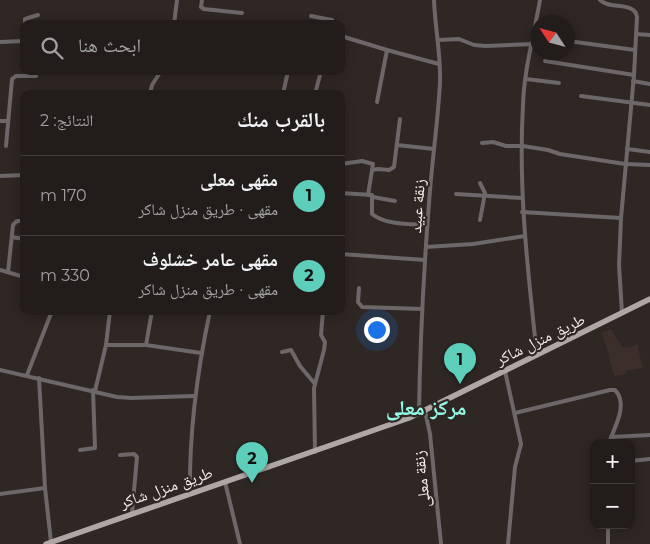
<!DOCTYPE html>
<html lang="ar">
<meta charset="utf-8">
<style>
body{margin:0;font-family:Montserrat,"Noto Naskh Arabic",sans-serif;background:#2e2a28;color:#f1f3f6;direction:rtl}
.controls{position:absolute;right:15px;bottom:15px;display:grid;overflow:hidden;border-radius:10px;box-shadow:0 2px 12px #0003}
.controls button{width:45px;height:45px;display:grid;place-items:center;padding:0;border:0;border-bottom:1px solid #3f3b3a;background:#221d1b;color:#f1f3f6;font:25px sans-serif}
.compass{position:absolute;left:530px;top:15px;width:45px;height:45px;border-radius:50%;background:#221d1b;box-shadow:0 2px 12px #0003;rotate:306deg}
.you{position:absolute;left:376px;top:329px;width:18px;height:18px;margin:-12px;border:4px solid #fff;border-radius:50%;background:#1a73e8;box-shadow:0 0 0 8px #1a73e833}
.badge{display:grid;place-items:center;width:32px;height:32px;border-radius:50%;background:#5cceba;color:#111;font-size:16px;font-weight:700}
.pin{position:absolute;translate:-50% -41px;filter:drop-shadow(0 1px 2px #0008)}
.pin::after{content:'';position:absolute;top:26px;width:18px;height:15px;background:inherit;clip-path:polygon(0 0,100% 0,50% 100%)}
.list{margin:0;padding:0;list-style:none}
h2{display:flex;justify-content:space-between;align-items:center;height:65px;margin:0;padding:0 20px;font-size:21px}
h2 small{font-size:16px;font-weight:400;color:#a2a2a3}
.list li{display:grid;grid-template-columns:32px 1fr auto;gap:15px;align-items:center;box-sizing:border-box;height:80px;padding:0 20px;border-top:1px solid #3f3b3a}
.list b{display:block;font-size:19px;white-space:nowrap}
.list p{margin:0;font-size:16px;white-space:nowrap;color:#a2a2a3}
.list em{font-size:16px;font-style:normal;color:#a2a2a3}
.icon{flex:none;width:28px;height:28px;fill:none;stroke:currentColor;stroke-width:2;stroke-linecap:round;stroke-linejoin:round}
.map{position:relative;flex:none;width:650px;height:544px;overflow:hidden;direction:ltr}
.search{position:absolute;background:#221d1b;box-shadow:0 2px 12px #0003;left:20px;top:20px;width:325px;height:55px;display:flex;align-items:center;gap:12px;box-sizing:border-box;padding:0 18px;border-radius:10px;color:#a2a2a3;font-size:19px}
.panel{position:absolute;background:#221d1b;box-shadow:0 2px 12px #0003;left:20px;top:90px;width:325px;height:225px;border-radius:10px;direction:rtl}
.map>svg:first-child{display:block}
</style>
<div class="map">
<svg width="650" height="544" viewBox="0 0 650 544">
<rect width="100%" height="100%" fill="#2e2724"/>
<!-- built -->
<polygon fill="#3c2f29" points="611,329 622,347 629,348 637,344 643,368 626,371 626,374 614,376 609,357 610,357 601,333"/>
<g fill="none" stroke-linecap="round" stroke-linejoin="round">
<!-- minor -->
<g stroke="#6c6768" stroke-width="4">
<polyline points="202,0 201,7 204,9 242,13"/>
<path d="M600,0C609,10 635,1 637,17L634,75L621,218L619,265L622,313"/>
<polyline points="311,16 332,20 335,24"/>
<polyline points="25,24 25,19 38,15"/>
<polyline points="174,24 177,0"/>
<polyline points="636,34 650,35"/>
<polyline points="341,36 387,50 439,64"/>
<polyline points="438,40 459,39 474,45 486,46 533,44"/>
<polyline points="568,41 635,50"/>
<polyline points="0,42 24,41"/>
<polyline points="545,61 634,75"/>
<polyline points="526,79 559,83"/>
<polyline points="633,81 650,84"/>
<polyline points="150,94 152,85 161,71"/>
<polyline points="283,94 288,71"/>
<polyline points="315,94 321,71"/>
<polyline points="581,96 650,105"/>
<polyline points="377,102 387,50"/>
<polyline points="0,121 8,121"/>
<polyline points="482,143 493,142 506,146 523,146 548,150 560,154 625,164 650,165"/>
<polyline points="397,145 434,149"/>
<polyline points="6,146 12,79 16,76 36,76"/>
<polyline points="627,149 650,152"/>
<polyline points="341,164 362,161 373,164 368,195"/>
<polyline points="372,170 378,169 389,170 394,167 400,119"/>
<polyline points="0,176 24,175"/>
<path d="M341,193L372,195V214C385,225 411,224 427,225"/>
<polyline points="456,194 522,198"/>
<polyline points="373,197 395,201"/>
<polyline points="522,212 621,218"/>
<polyline points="480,220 485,193 480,183"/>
<polyline points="12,237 24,239"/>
<polyline points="426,247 473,244 525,236"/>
<polyline points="341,254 425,260"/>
<polyline points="0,270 24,277"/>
<polyline points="8,272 13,225 17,221 24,221"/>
<polyline points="359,288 358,302 362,307 422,309"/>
<polyline points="106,345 146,345 201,353"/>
<polyline points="146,345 152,311"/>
<polyline points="282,352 291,350 300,366 315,384"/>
<path d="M537,356C528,272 518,189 523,105C524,70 534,35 540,0"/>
<polyline points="0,370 117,397 131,398 194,396"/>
<polyline points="505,371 521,444 515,467 508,544"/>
<polyline points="27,375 52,311"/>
<polyline points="39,378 45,488 51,542"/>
<polyline points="95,391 106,345 110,311"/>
<polyline points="425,411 430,434 441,544"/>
<path d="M515,413L610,390H615C629,404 614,428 609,443"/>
<path d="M419,414C420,339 424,265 430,190C433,154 438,119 440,83C441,55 435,28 434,0"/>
<polyline points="611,437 650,435"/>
<polyline points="80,450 95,448 93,390"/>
<polyline points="315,452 314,388 324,350 325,342 321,335 323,311"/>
<polyline points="120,455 134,454 137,457 132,513"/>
<polyline points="631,461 650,459"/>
<polyline points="225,482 240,544"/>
<polyline points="0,494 45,488"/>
<path d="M190,494C189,432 197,372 210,311"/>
<polyline points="608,544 608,525"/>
</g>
<!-- primary -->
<polyline stroke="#afa6a6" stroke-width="5.5" points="46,544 409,418 650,299"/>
</g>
<g text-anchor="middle" stroke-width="4.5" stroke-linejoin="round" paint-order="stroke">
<!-- street labels -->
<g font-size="16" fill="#f3eeec" stroke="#2e2724">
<text transform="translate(417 206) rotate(-86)" y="6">زنقة عبيد</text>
<text transform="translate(540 339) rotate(-26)" y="6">طريق منزل شاكر</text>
<text transform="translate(421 479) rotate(-96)" y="6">زنقة معلى</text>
<text transform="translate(166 487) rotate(-19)" y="6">طريق منزل شاكر</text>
</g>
<!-- district labels -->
<g font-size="21" font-weight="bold" fill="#93f9e6" stroke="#2e2724">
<text x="426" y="415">مركز معلى</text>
</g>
</g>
</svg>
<div class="controls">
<button>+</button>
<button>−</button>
</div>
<svg class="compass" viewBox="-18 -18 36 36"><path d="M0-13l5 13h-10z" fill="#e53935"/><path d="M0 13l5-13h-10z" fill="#a2a2a3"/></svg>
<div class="you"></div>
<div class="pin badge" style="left:460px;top:384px">1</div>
<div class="pin badge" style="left:252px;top:483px">2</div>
<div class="search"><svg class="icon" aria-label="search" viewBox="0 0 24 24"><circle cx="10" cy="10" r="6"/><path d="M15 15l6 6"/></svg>ابحث هنا</div>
<section class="panel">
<h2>بالقرب منك<small>النتائج: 2</small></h2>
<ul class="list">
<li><span class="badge">1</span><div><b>مقهى معلى</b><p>مقهى · طريق منزل شاكر</p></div><em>170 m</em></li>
<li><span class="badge">2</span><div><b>مقهى عامر خشلوف</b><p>مقهى · طريق منزل شاكر</p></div><em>330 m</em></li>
</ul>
</section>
</div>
